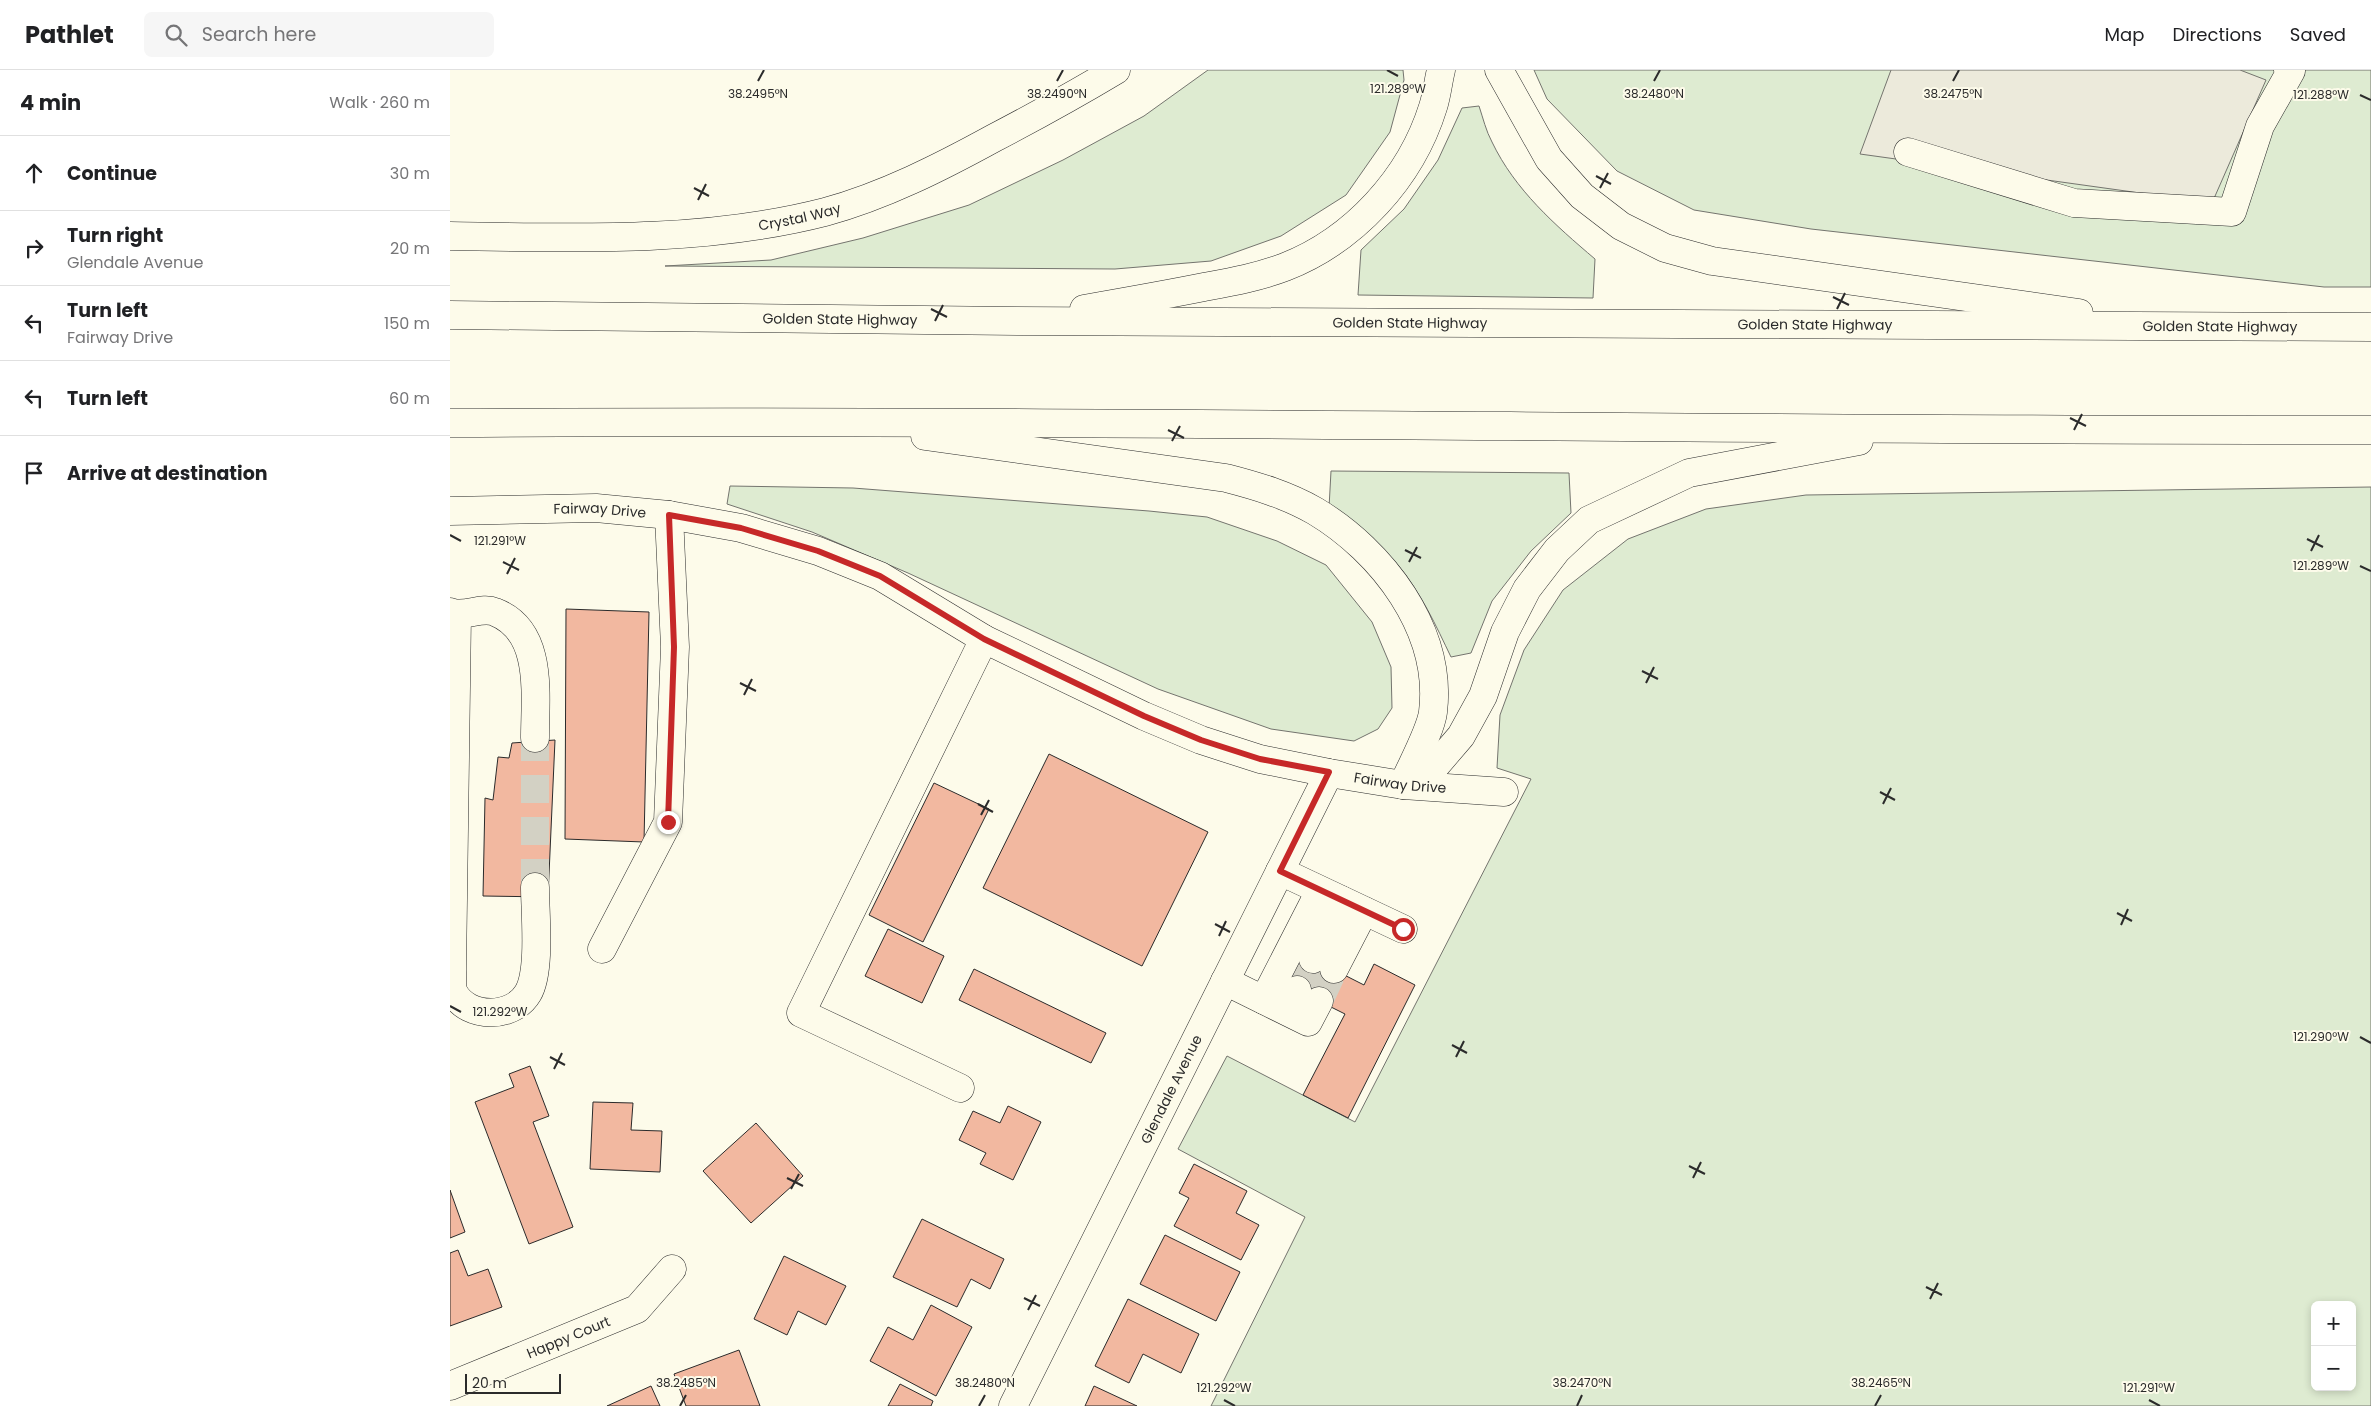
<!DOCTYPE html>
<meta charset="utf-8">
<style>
body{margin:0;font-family:Poppins,sans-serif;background:#f6f6f6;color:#202124}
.controls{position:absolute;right:15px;bottom:15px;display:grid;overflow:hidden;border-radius:8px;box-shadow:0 2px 8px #0003}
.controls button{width:45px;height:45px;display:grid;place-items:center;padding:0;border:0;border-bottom:1px solid #e0e0e0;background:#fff;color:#202124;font:25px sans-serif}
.scale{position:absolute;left:15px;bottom:12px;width:96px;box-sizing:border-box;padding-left:5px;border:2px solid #2b2b2b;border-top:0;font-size:14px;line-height:18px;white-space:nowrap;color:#2b2b2b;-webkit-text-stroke:4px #fdfbea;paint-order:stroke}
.stop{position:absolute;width:15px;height:15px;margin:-11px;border:4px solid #c62828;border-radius:50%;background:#fff}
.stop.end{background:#c62828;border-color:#fff;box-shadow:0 1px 5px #0008}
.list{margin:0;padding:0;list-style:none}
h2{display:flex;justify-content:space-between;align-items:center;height:65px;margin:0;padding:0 20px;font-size:21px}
h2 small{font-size:16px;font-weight:400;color:#757577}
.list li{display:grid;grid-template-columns:32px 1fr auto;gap:15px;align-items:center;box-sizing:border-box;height:75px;padding:0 20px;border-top:1px solid #e0e0e0}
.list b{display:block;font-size:19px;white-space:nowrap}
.list p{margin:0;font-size:16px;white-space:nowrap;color:#757577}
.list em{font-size:16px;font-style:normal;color:#757577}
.icon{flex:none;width:28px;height:28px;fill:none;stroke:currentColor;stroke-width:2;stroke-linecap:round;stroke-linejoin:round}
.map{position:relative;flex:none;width:1921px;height:1336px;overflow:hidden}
header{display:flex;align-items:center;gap:30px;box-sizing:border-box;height:70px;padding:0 25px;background:#fff;border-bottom:1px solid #e0e0e0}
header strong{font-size:24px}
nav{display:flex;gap:28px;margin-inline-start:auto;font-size:18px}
.search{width:350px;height:45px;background:#f6f6f6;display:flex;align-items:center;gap:12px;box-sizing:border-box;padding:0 18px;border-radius:8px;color:#757577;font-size:19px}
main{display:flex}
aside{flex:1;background:#fff}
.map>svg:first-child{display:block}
</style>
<header>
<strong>Pathlet</strong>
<div class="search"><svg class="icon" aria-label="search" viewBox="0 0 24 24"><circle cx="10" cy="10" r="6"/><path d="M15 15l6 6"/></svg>Search here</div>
<nav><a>Map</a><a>Directions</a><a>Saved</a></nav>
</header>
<main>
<aside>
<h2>4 min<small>Walk · 260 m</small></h2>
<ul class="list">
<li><svg class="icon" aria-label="ahead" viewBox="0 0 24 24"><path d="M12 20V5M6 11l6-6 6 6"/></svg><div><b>Continue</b></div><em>30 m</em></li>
<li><svg class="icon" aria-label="right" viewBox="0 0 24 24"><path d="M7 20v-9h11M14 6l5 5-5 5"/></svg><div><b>Turn right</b><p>Glendale Avenue</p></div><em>20 m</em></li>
<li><svg class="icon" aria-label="left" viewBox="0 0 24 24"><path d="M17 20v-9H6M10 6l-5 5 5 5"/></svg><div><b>Turn left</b><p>Fairway Drive</p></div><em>150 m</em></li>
<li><svg class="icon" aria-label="left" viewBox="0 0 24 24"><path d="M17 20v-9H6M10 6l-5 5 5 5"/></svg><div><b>Turn left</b></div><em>60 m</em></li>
<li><svg class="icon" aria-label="arrive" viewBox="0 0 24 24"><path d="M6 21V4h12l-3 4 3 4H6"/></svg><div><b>Arrive at destination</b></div></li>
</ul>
</aside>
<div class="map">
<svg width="1921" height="1336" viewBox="0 0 1921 1336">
<rect width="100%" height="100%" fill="#fdfbea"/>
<!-- green -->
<g fill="#deebd1" stroke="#74746e" fill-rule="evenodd">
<polygon points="758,0 953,0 954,10 940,62 896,125 831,166 761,191 665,199 215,196 321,190 413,168 519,135 613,90 694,46"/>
<polygon points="1084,0 1921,0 1921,217 1874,217 1361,159 1244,140 1167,101 1097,29"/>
<path d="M1029,36C1033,48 1036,61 1042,72C1065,120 1105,155 1145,189L1143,228L908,225L911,180L954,139L988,90L1012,38Z"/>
<path d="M881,401L1119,403L1121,443L1081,481L1042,531L1021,583L1001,587C986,556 971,522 947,494C928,472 903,455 879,438Z"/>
<polygon points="280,416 403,418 699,441 757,447 827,471 876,495 922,552 941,597 942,638 928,659 904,671 821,659 708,619 458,503 362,462 277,434"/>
<path d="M1921,417V1336H761L855,1147L728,1079L777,986L905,1052L1081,709L1047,698L1050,645L1074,580L1113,520L1178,469L1256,439L1356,425ZM1865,1235H1902V1317H1865Z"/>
</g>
<!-- parking -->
<polygon fill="#eceadb" stroke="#74746e" points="1441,0 1790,0 1816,10 1762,133 1410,84"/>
<!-- building -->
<g fill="#f2b8a0" stroke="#2b2b2b">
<polygon points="116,539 199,542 194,772 115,769"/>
<polygon points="105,670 98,827 33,826 35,728 43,730 48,687 59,688 62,673"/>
<polygon points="599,684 758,762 692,896 533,818"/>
<polygon points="484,713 539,739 473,872 419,845"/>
<polygon points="438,859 494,886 472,933 415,906"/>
<polygon points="849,882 914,915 924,894 965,915 898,1048 853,1025 895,944 833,913"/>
<polygon points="524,899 656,963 641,993 509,930"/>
<polygon points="80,996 99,1046 83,1052 123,1157 79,1174 25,1032 64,1017 59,1004"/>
<polygon points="143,1032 183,1033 181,1060 212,1061 210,1102 140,1099"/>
<polygon points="558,1036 591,1052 563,1110 530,1094 536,1083 509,1070 523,1041 550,1053"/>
<polygon points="306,1053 353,1106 301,1153 253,1101"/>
<polygon points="744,1094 797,1121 786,1143 809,1155 791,1190 724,1156 739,1128 729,1123"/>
<polygon points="0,1120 15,1162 0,1168"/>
<polygon points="472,1149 554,1189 540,1219 521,1209 507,1237 443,1207"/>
<polygon points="715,1165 790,1202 766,1251 690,1214"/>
<polygon points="8,1180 18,1206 38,1199 52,1237 0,1256 0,1183"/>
<polygon points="334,1186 396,1216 376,1255 348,1241 337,1265 304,1249"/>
<polygon points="678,1229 749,1264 731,1303 693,1284 679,1313 645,1296"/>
<polygon points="481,1235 522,1257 486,1326 420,1291 438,1257 463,1270"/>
<polygon points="289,1280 310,1336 236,1336 224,1304"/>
<polygon points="450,1314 483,1331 481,1336 438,1336"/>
<polygon points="201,1316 210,1336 157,1336"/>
<polygon points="644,1316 687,1336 635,1336"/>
</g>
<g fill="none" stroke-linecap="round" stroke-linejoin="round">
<!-- minor-tunnel -->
<g stroke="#d3d1c4" stroke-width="28" stroke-dasharray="28 14" stroke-linecap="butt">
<polyline points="85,817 85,668"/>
<polyline points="847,920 863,889"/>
<polyline points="869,931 884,899"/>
</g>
<!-- minor casing -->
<g stroke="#2b2b2b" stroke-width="29">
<g id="minor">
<polyline points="1458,82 1624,133 1782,142 1810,56 1841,1 1838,0"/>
<path id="s1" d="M0,166C125,168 254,173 375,142C434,126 491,97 544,68C586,46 626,24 666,0"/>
<path id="s2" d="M0,441L146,438L219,445L291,458L368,481L430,506L534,569L694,646L751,670L810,689L879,703L953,715L1054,722"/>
<path d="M0,542C15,548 31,536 45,542C94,561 85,625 85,668"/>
<path d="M7,545L2,900C3,907 1,917 4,923C18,949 63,949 78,923C91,901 85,843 85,817"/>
<polyline points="830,801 953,859"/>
<polyline points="152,879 218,752 225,577 219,445"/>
<polyline points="863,889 891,830"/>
<polyline points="884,899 914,841"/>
<polyline points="775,911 858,952 869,931"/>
<polyline points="814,930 870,821"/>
<polyline points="837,941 847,920"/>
<polyline points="510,1018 351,943 534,569"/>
<path id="s3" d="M0,1316L187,1239L222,1199"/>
<path id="s4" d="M563,1336L879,703"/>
</g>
</g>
<!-- highway casing -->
<g stroke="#2b2b2b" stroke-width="29">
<g id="highway">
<polyline points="1049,0 1099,89 1132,126 1171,156 1215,178 1262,191 1629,243"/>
<path d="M634,239C674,232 714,225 754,217C781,212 809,207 835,197C904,170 961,108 983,37C987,25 988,12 991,0"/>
<path id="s5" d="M0,245L567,251L1921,257"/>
<path d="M0,353C640,349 1281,361 1921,360"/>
<path d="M475,366L776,408C807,416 837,425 865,441C932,481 993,560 983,642C981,660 961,696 953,715"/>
<polyline points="969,715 1011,666 1033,626 1055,562 1077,519 1107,480 1139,450 1239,403 1409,371"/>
</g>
</g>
<!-- minor -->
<use href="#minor" stroke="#fdfbea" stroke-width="28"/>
<!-- highway -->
<use href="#highway" stroke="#fdfbea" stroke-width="28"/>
</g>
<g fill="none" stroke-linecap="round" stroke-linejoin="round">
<!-- route -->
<polyline stroke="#c62828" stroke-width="6" points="218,752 224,577 219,445 291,458 368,481 430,506 534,569 694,646 751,670 810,689 879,702 830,801 953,859"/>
</g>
<!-- ticks -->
<path fill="none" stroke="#2b2b2b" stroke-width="2" d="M937,0L948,6M308,11L314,0M607,11L613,0M1204,11L1210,0M1503,11L1509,0M1910,25L1921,30M1146,106L1161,114M244,118L259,126M1150,118L1158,103M248,130L256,114M1383,227L1399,235M481,239L497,247M1387,239L1395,223M485,251L493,235M1620,348L1636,356M718,360L734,368M1624,360L1632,344M722,371L730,356M0,465L11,471M1857,469L1873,477M955,480L971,488M1861,481L1869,465M53,492L69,500M959,492L967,477M1910,496L1921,501M57,504L65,488M1192,601L1208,609M290,613L306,621M1196,613L1204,597M294,625L302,609M1430,722L1445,730M528,734L543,742M1433,734L1441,718M531,745L539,730M1667,843L1682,851M765,854L780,862M1671,855L1678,839M769,866L776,851M0,936L11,942M1910,967L1921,973M1002,975L1017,983M100,987L115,995M1006,987L1014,971M104,999L112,983M1239,1096L1255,1104M337,1108L353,1116M1243,1108L1251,1092M341,1119L349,1104M1476,1217L1492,1225M574,1228L590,1236M1480,1229L1488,1213M578,1240L586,1225M774,1330L785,1336M1699,1330L1710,1336M230,1336L236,1325M529,1336L535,1325M1127,1336L1132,1325M1425,1336L1431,1325"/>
<g text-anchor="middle" stroke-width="4" stroke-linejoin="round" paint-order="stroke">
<!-- street labels -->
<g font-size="14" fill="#2b2b2b" stroke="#fdfbea">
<text dy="5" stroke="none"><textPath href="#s1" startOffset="351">Crystal Way</textPath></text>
<text dy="5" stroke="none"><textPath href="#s5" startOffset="390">Golden State Highway</textPath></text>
<text dy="5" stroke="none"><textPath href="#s5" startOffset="960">Golden State Highway</textPath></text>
<text dy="5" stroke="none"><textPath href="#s5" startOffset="1365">Golden State Highway</textPath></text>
<text dy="5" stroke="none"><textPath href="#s5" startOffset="1770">Golden State Highway</textPath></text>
<text dy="5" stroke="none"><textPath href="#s2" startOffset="150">Fairway Drive</textPath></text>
<text dy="5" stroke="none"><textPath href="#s2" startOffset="1005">Fairway Drive</textPath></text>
<text dy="5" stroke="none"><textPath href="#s4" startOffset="354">Glendale Avenue</textPath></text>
<text dy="5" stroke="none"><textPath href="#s3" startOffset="128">Happy Court</textPath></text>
</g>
</g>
<g font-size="12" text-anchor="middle" fill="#2b2b2b" stroke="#fdfbea" stroke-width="4" stroke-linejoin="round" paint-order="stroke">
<text x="948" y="23">121.289°W</text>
<text x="308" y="28">38.2495°N</text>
<text x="607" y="28">38.2490°N</text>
<text x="1204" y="28">38.2480°N</text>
<text x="1503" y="28">38.2475°N</text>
<text x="1871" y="29">121.288°W</text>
<text x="50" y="475">121.291°W</text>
<text x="1871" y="500">121.289°W</text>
<text x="50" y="946">121.292°W</text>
<text x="1871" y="971">121.290°W</text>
<text x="236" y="1317">38.2485°N</text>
<text x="535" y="1317">38.2480°N</text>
<text x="1132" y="1317">38.2470°N</text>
<text x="1431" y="1317">38.2465°N</text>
<text x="774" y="1322">121.292°W</text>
<text x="1699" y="1322">121.291°W</text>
</g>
</svg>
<div class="controls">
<button>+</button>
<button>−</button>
</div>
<div class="scale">20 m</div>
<div class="stop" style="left:953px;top:859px"></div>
<div class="stop end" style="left:218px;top:752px"></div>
</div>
</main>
